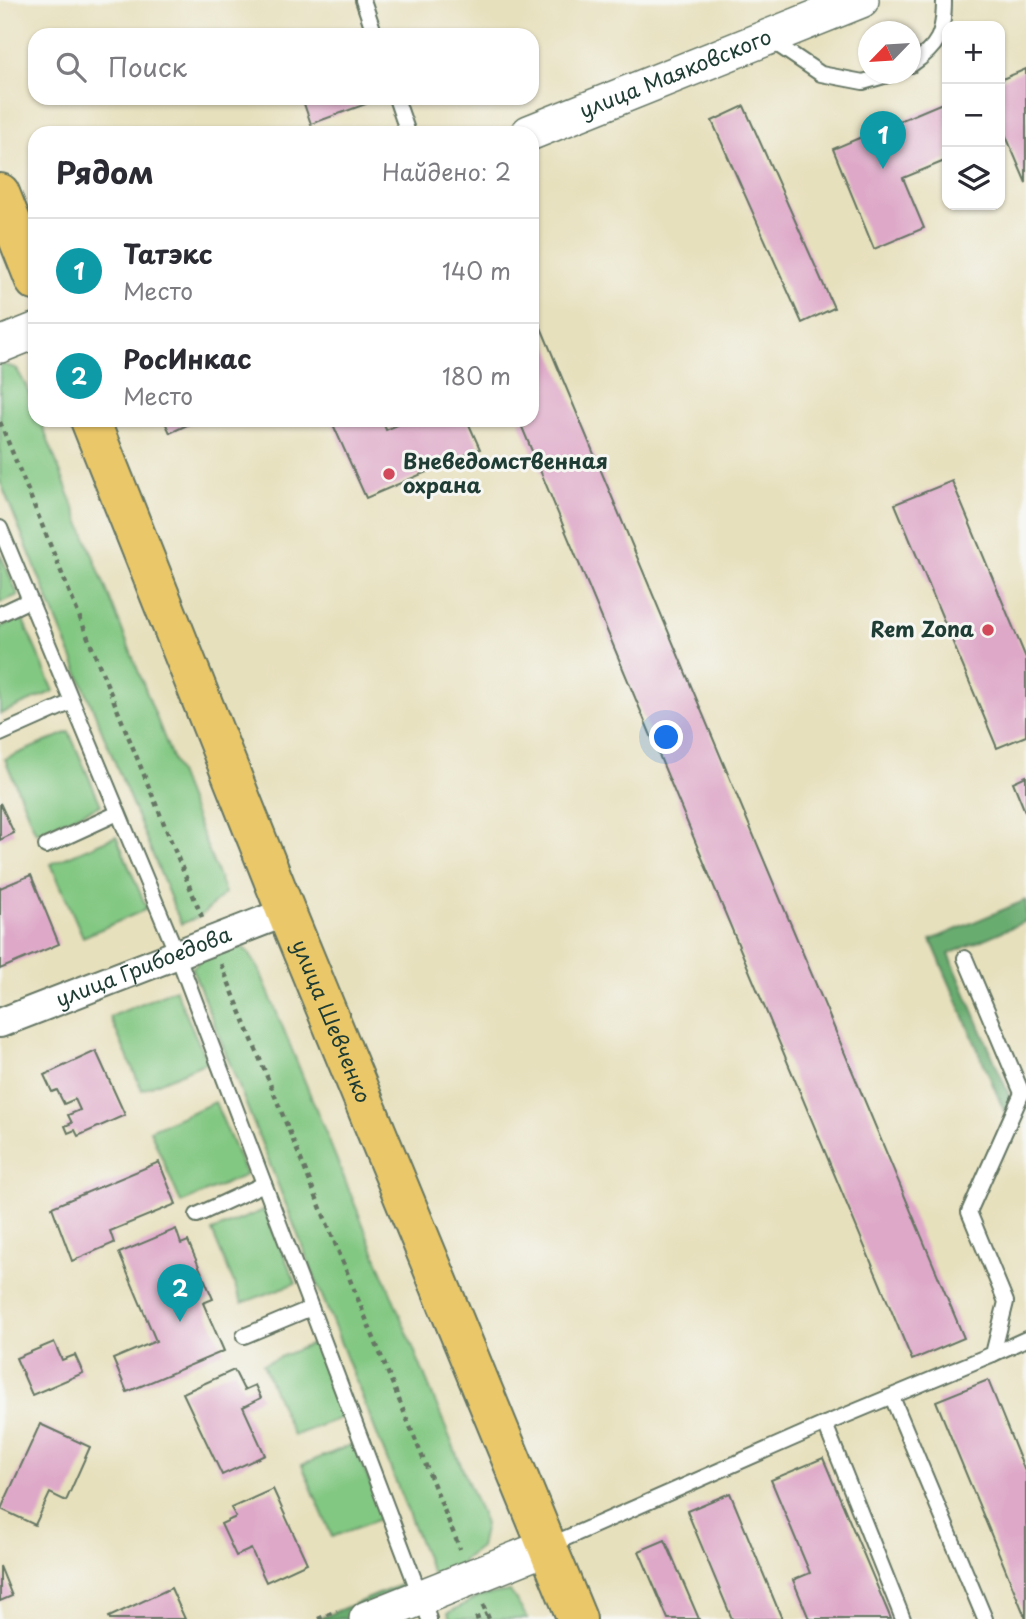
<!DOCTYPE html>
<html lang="ru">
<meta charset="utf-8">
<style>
body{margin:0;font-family:"Playpen Sans",sans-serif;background:#f7f7f7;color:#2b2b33}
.controls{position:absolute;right:21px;top:21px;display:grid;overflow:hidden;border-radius:14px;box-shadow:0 2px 5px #0004}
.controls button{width:63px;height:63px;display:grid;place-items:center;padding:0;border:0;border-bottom:2px solid #e1e1e2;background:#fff;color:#2b2b33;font:35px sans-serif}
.compass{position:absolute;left:858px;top:21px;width:63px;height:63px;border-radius:50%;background:#fff;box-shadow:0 2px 5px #0004;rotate:245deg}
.you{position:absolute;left:667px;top:738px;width:24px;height:24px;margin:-18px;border:5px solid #fff;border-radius:50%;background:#1a73e8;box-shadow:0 0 0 10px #1a73e833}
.badge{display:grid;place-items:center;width:46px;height:46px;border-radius:50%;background:#d1495b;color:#fff;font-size:23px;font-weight:700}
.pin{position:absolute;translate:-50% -58px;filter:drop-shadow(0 2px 4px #0008)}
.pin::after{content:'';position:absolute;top:37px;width:24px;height:21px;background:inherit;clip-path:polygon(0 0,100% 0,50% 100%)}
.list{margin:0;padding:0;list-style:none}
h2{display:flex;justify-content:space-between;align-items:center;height:91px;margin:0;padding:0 28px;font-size:30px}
h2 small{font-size:23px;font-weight:400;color:#7c7c81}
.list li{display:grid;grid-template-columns:46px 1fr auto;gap:21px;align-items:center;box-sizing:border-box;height:105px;padding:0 28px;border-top:2px solid #e1e1e2}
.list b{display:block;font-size:26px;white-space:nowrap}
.list p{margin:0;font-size:23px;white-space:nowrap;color:#7c7c81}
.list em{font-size:23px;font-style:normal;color:#7c7c81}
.icon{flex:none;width:38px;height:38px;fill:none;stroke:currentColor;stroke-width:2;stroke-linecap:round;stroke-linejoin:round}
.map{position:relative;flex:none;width:1026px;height:1619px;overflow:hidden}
.search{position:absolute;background:#fff;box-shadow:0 2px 5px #0004;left:28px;top:28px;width:511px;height:77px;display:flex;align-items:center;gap:18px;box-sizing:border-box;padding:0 24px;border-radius:21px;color:#7c7c81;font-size:26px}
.panel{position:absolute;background:#fff;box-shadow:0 2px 5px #0004;left:28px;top:126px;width:511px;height:301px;border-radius:21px}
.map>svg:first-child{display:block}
</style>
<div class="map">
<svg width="1026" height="1619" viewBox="0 0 1026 1619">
<rect width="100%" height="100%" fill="#f6f6f2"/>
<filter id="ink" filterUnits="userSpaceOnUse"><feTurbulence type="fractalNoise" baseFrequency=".0143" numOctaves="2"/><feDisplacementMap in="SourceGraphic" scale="14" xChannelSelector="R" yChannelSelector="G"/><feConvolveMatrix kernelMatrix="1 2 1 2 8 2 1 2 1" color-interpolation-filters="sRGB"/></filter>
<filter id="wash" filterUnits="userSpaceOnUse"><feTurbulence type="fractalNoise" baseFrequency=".00686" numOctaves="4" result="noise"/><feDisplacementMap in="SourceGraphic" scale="28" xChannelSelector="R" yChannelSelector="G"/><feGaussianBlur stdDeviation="1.57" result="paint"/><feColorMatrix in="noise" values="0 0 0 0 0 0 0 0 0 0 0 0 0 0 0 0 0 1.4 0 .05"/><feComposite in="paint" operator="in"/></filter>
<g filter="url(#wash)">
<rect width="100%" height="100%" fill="#e7e0bd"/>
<!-- green -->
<g fill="#82c782" stroke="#50825b" stroke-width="2">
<path d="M0,364L16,368C26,385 35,400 35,420H40L225,893L201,916L181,924L0,481Z"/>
<polygon points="0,553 18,595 0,603"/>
<polygon points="22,618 54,691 0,714 0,627"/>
<polygon points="69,732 101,805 36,833 5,759"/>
<polygon points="116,836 147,909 83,937 51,864"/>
<polygon points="238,944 248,952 259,969 485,1524 480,1547 464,1559 459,1568 434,1578 192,968 215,948"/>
<polygon points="175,989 207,1062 142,1090 110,1017"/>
<polygon points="215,1102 246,1175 181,1203 150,1130"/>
<polygon points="264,1210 296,1283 242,1303 212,1231"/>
<polygon points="314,1343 346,1416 293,1436 263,1364"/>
<polygon points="353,1444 385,1517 332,1537 302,1465"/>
<polygon points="510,1591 528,1619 450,1619 448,1613 480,1596"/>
</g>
<!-- forest -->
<g fill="#69ac70" stroke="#447452" stroke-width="2">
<polygon points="1026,900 1026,921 949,954 1015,1109 1005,1113 931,940"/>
<polygon points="405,1583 412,1600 367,1619 318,1619"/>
</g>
<g id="blocks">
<!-- building -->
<g fill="#dea8c8">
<polygon points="339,28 341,35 319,35"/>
<polygon points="1026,69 1026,183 1006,136 1000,138 1000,80"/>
<polygon points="302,98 364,98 366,104 311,124"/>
<polygon points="947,101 947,160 903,178 924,228 874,249 833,149"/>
<polygon points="744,106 834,308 802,323 712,121"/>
<polygon points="532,306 964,1338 912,1360 519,420 532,420"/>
<polygon points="164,420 198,420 170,433"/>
<polygon points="331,420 382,420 386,430 409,420 467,420 480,449 366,498"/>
<polygon points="952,481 1026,658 1026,736 997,748 895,504"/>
<polygon points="1026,776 1026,814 1013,782"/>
<polygon points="0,803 14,833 0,840"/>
<polygon points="31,875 59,944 0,969 0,888"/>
<polygon points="96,1051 125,1115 78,1136 75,1130 68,1133 65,1126 72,1123 68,1115 80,1110 75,1099 64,1104 57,1090 52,1092 44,1075"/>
<polygon points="159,1162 176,1204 110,1231 114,1243 72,1261 52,1207"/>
<polygon points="176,1229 181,1244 188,1241 213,1299 203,1303 224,1351 127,1392 113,1359 156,1341 119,1253"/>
<polygon points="54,1342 62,1360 75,1355 83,1373 32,1395 16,1358"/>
<polygon points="234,1370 244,1390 255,1385 261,1398 243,1407 265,1455 222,1475 183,1393"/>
<polygon points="988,1380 1026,1474 1026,1619 936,1401"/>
<polygon points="40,1424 90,1447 66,1501 50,1493 35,1525 1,1509"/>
<polygon points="823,1458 891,1619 809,1619 793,1580 810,1573 771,1480"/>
<polygon points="273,1489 307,1563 266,1582 251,1549 236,1556 221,1524 236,1517 231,1508"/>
<polygon points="730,1493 782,1619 732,1619 687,1511"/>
<polygon points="665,1540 699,1619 668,1619 639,1551"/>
<polygon points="0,1566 12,1596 0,1601"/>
<polygon points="171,1588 185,1619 110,1619 109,1617"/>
</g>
</g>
</g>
<g filter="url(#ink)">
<use href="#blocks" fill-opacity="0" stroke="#657664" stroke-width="2"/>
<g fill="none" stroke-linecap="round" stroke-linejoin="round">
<!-- service casing -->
<g stroke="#657664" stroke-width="18">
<g id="service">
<polyline points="363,0 375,35"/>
<polyline points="771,37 781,47 821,74 863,82 891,74"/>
<path d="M911,65C939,46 944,34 944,0"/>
<polyline points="396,98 408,133"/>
<polyline points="0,528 177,954 429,1619"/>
<polyline points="0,614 30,600"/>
<polyline points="0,734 72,702"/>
<polyline points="46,846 118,813"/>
<polyline points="197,1215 264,1184"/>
<polyline points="244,1336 311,1308"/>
<polyline points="993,1354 1026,1339"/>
<polyline points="892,1397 985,1619"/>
<polyline points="825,1424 903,1619"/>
<polyline points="548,1546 825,1424 993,1354 1006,1302 969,1212 1022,1093 965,958"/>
</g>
</g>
<!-- minor casing -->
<g stroke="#657664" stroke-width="32">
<g id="minor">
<path id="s1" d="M0,1023L286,912"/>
</g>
</g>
<!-- tertiary casing -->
<g stroke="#657664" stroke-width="38">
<g id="tertiary">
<path id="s2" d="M529,133L861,0"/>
<polyline points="0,345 35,331"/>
<polyline points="367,1619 547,1547"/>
</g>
</g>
<!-- primary casing -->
<g stroke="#657664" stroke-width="42">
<g id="primary">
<polyline points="0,193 35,281"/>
<path id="s3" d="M90,420L286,912L577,1619"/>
</g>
</g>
<!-- path -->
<g stroke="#657664" stroke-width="4.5" stroke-dasharray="5 5" stroke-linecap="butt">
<polyline points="0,422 202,917"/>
<polyline points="221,964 460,1549"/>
<polyline points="483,1605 489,1619"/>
<polyline points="318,1619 337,1611"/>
<polyline points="475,1619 487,1614"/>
</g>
<!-- service -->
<use href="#service" stroke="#fff" stroke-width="14"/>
<!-- minor -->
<use href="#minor" stroke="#fff" stroke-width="28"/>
<!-- tertiary -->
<use href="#tertiary" stroke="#fff" stroke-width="35"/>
<!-- primary -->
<use href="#primary" stroke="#eac769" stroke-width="38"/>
</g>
</g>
<!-- markers -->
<g fill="#d1495b" stroke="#f6f6f2" stroke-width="2.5">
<circle cx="389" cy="474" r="7"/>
<circle cx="988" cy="630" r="7"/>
</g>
<g text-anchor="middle" stroke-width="6" stroke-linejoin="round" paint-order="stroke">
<!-- street labels -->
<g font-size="21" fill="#1f3d34" stroke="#f6f6f2">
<text dy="7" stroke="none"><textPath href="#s2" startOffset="158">улица Маяковского</textPath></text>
<text dy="7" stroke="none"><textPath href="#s1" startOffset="154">улица Грибоедова</textPath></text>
<text dy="7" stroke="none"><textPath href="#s3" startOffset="648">улица Шевченко</textPath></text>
</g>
<!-- poi labels -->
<g font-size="21" font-weight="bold" fill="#1f3d34" stroke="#f6f6f2" text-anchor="start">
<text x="403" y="469">Вневедомственная<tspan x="403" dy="24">охрана</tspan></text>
<text x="974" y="637" text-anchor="end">Rem Zona</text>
</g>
</g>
</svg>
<div class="controls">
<button>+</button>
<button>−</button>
<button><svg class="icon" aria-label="layers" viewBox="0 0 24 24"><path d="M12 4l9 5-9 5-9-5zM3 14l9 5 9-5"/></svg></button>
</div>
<svg class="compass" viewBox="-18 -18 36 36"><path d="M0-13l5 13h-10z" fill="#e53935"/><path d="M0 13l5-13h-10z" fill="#7c7c81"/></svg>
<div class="you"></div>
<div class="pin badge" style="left:883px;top:169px;background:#0f9aa8">1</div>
<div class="pin badge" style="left:180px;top:1322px;background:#0f9aa8">2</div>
<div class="search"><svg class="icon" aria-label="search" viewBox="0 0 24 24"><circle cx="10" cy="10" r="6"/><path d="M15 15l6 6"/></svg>Поиск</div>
<section class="panel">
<h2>Рядом<small>Найдено: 2</small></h2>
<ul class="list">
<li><span class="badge" style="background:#0f9aa8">1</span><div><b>Татэкс</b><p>Место</p></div><em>140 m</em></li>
<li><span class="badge" style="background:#0f9aa8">2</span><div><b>РосИнкас</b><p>Место</p></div><em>180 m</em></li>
</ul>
</section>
</div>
